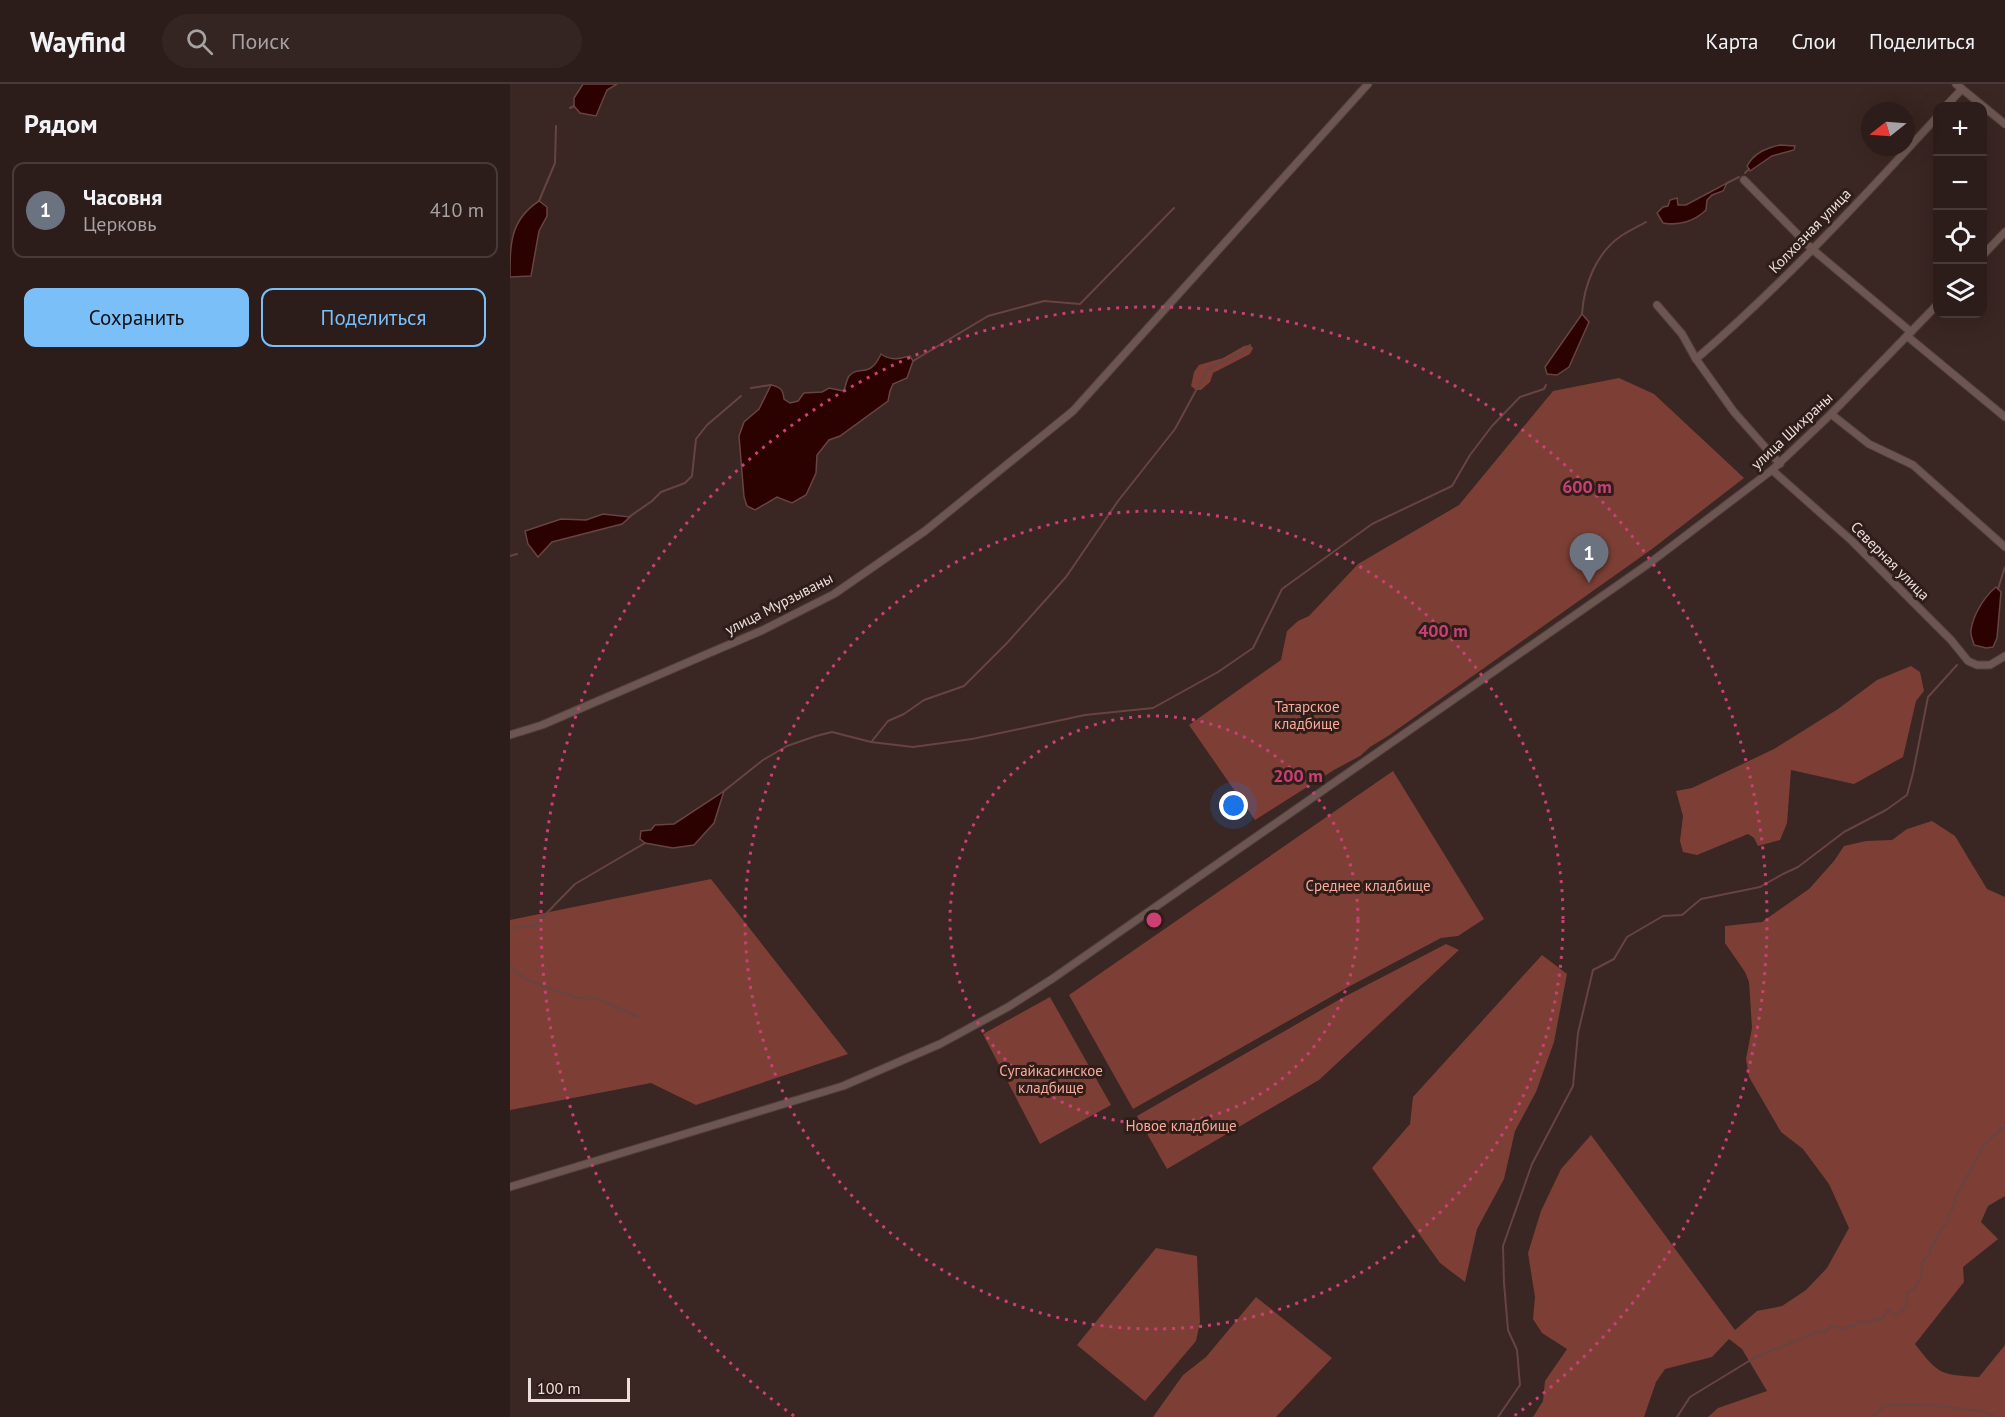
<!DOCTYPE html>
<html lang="ru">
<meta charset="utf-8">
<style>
body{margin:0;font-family:"PT Sans",sans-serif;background:#342523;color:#f1f3f6}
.controls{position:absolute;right:18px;top:18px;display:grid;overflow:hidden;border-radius:12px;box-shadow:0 6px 24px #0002}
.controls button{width:54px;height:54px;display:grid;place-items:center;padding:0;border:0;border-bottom:2px solid #483a39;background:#2c1c1a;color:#f1f3f6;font:30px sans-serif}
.compass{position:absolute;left:1351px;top:18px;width:54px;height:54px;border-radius:50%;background:#2c1c1a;box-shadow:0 6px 24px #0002;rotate:253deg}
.scale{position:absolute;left:18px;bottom:15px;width:102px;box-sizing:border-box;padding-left:6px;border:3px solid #ecdedb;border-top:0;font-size:16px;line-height:21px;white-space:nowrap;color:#ecdedb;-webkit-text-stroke:4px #2f1d19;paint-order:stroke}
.you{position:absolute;left:724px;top:722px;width:21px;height:21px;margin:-15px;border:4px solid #fff;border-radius:50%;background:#1a73e8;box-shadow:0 0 0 9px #1a73e833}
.badge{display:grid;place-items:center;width:39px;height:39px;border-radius:50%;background:#7abff8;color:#fff;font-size:20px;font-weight:700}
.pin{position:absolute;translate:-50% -50px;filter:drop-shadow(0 2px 3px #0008)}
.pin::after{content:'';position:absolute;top:32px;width:21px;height:18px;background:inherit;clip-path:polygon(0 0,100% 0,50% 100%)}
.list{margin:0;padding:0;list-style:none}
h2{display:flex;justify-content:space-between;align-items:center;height:78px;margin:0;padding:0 24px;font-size:26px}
h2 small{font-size:20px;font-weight:400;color:#a6a1a2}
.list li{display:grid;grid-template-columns:39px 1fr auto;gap:18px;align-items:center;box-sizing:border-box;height:96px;margin:0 12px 12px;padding:0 12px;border:2px solid #483a39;border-radius:12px}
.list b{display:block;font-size:22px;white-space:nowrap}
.list p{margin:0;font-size:20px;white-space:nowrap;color:#a6a1a2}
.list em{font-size:20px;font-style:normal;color:#a6a1a2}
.actions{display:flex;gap:12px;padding:18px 24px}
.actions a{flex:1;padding:14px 0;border:2px solid #7abff8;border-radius:12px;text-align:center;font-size:21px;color:#7abff8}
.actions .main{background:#7abff8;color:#111}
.icon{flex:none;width:33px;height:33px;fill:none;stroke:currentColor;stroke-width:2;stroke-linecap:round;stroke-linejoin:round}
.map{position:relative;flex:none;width:1495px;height:1333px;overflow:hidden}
header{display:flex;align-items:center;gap:36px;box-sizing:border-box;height:84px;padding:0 30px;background:#2c1c1a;border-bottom:2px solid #483a39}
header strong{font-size:28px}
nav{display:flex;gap:33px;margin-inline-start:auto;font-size:21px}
.search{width:420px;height:54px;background:#342523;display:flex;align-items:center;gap:15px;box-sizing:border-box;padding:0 21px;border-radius:33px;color:#a6a1a2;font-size:22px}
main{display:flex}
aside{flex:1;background:#2c1c1a}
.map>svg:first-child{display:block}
</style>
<header>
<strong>Wayfind</strong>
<div class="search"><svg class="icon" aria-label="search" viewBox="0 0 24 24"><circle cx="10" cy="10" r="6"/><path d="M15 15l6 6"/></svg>Поиск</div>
<nav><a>Карта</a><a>Слои</a><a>Поделиться</a></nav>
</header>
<main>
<aside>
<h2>Рядом<small></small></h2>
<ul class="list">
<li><span class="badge" style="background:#6b7280">1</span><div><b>Часовня</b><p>Церковь</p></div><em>410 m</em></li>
</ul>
<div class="actions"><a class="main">Сохранить</a><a>Поделиться</a></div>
</aside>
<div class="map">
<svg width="1495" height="1333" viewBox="0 0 1495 1333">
<rect width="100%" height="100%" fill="#3a2622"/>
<!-- green -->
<g fill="#7d3f35">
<polygon points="740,261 743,264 740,270 703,289 700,298 691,306 686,306 681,302 684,288 689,281 713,274 734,262"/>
<polygon points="1109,294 1144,310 1234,394 1142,465 878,652 860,663 850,672 824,686 745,736 679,641 771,576 777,547 788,537 799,532 848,480 949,421 1043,307"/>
<polygon points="1401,582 1410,588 1414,607 1406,617 1393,673 1344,700 1281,686 1277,739 1270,756 1248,762 1244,754 1238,750 1187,771 1173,768 1170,757 1173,732 1166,707 1182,704 1264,665 1328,625 1367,596"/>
<polygon points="883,687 974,835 948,852 931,854 840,902 623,1025 559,911"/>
<path d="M1422,737L1445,752L1477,805L1495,813V1112L1478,1122L1471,1138L1488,1155L1453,1183L1454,1198L1405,1260C1429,1291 1431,1291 1469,1293L1495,1261V1333H1198L1208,1324L1257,1307L1232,1265L1219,1255L1202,1273L1155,1285L1146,1298L1134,1333H1023L1033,1317L1035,1297L1057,1265L1032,1249L1023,1235L1025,1213L1018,1169L1031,1127L1051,1085L1081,1051L1225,1246L1247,1227L1272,1222L1296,1206L1317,1184L1339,1144L1319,1100L1293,1065L1271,1048L1239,993L1236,975L1242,944L1239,898L1235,888L1215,859V842L1252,838L1299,805L1324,777L1334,762L1356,757L1382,756L1397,745Z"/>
<polygon points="201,795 338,970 186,1021 141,999 0,1026 0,836"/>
<polygon points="936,860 949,866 809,996 657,1085 627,1032 832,914"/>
<polygon points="1032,871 1057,890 1044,958 1026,1008 1005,1047 994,1095 967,1145 955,1198 930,1179 862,1084 900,1040 903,1013"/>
<polygon points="540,913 601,1021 530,1060 473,950"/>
<polygon points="646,1164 687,1172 690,1238 686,1257 635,1317 567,1261"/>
<polygon points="746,1213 822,1274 766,1333 643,1333 673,1291 696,1273"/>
</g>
<!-- water -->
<g fill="#2c0201" stroke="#664442" stroke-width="1.5">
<polygon points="73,0 107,0 97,6 86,32 70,29 64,22 64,14"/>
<path d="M1270,61L1285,62L1284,66L1262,72L1240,87L1237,82C1244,69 1256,64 1270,61Z"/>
<path d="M1217,99L1213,107L1202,111L1197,116L1196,126C1185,137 1169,142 1153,139L1147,129L1153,123L1158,122L1160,116L1167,114L1168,121H1176Z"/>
<path d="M29,117L37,123V132L29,147L21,192L0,193C0,160 0,136 29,117Z"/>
<polygon points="1072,230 1079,238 1059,283 1047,291 1037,290 1035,283"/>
<path d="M371,270C381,277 388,275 400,272L403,277L397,294L383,300L380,307L378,317L330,352L319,356L307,371L306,389L296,411L282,419L267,413L245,426L237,422L234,413L229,352L234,338L249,325L261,301C271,303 273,306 274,315L280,319L288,317L294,309L312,308L319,304L334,307C335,303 337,295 339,292C350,280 359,296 371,270Z"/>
<polygon points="93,430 120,433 112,440 42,458 28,473 18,460 15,447 51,435 76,436"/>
<path d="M1486,503L1491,508L1487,554L1483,563L1476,564L1464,561C1463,556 1460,551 1461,546C1463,531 1474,513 1486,503Z"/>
<polygon points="214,707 204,739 184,761 163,764 135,759 130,755 131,747 141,746 145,741 164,740"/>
</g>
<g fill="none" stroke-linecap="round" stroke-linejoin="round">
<!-- stream -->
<g stroke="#664442" stroke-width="2">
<polyline points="60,24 64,22"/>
<polyline points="1235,89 1239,85"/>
<polyline points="1217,99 1229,93"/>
<polyline points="29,117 45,79 46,42"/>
<path d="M1072,230C1074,201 1086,169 1111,152C1119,147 1127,143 1136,138"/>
<polyline points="403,277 478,232 534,217 570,220 664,124"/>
<polyline points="241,304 261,301"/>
<polyline points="119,433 142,417 151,408 175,399 182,392 186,355 197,341 231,312"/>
<polyline points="0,472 7,470"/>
<polyline points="1488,505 1495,483"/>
<polyline points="362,657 378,637 394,630 414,616 454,602 497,559 556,493 608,417 665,345 697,286 733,268 740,261"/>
<polyline points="214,707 253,676 277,662 306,652 322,648 361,658 403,663 462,655 575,631 643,624 708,588 743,564 772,505 862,440 942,402 960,371 982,342 1010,313 1034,305 1036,301"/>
<polyline points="0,844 24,842 65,800 135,759"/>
<polyline points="0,883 16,895 30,901 68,914 88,915 128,933"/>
<polyline points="988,1333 1010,1301 1007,1266 998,1246 994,1199 993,1162 1022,1080 1063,1002 1068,949 1083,886 1104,875 1117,853 1153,832 1172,831 1191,815 1250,803 1273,790 1288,783 1334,748 1376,726 1397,711 1403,689 1418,613 1447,581"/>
<path d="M1167,1333L1180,1313L1244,1274L1310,1247L1316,1249L1318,1244L1323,1242L1332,1245L1342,1241L1344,1243L1348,1237L1359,1238L1368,1235L1371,1236L1378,1225L1383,1231L1391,1229V1227L1396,1223L1397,1209C1407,1205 1414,1191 1412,1179L1418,1171L1421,1170L1420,1165C1428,1158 1425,1147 1437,1140L1438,1131L1442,1127L1446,1112L1475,1060L1495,1041"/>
<polyline points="1362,1333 1376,1321 1418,1321 1471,1327 1487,1333"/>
</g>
<!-- minor casing -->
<g stroke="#51413e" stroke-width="9">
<g id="minor">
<polyline points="1446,0 1495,40"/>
<polyline points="1436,22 1452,5"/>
<polyline points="1234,96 1302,165 1401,248"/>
<polyline points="1472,172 1495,148"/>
<polyline points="1147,221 1172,250 1186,275 1224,328 1270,380"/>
<polyline points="1397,252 1495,333"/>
<path d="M1186,275C1273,200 1351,116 1428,32"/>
<polyline points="1321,330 1359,360 1403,381 1495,463"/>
<polyline points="1262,386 1342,457 1441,556 1458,577 1467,581 1480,581 1495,572"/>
<polyline points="0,651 32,641 253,546 324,510 415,447 563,327 858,0"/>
<polyline points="0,1103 333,1002 430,960 498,923 542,895 1141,478 1262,386 1321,330 1428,220"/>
</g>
</g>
<!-- minor -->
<use href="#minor" stroke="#6d5652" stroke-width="7"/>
</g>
<!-- distance rings -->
<g fill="none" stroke="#ca4075" stroke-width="3" stroke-dasharray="3 6">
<circle cx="644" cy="836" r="204"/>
<circle cx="644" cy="836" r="409"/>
<path d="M284 1332A613 613 0 1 1 1004 1332"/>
</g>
<g text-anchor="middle" stroke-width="6" stroke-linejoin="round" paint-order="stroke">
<!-- street labels -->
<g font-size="15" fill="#ecdedb" stroke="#2f1d19">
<text transform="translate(1300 147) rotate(-46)" y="5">Колхозная улица</text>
<text transform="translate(1282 347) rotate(-43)" y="5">улица Шихраны</text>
<text transform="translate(1380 477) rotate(45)" y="5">Северная улица</text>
<text transform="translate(269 520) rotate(-27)" y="5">улица Мурзываны</text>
</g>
<!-- park labels -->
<g font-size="15" fill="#f8aa9b" stroke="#2f1d19">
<text x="797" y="628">Татарское<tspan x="797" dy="17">кладбище</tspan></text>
<text x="858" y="807">Среднее кладбище</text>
<text x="541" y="992">Сугайкасинское<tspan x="541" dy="17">кладбище</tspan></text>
<text x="671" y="1047">Новое кладбище</text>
</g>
</g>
<circle cx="644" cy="836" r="9" fill="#ca4075" stroke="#2f1d19" stroke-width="3"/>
<g font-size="18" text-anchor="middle" font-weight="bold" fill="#ca4075" stroke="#2f1d19" stroke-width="6" stroke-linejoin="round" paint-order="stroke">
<text x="1077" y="409">600 m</text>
<text x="933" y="553">400 m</text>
<text x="788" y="698">200 m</text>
</g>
</svg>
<div class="controls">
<button>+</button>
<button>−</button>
<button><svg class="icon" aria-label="locate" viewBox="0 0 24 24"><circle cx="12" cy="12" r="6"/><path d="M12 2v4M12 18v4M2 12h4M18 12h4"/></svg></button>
<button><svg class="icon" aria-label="layers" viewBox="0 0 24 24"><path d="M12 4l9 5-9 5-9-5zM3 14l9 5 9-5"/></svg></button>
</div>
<svg class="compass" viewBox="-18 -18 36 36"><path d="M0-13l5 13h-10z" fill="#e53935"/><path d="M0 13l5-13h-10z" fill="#a6a1a2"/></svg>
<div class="scale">100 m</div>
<div class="you"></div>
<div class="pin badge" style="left:1079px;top:499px;background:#6b7280">1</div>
</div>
</main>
